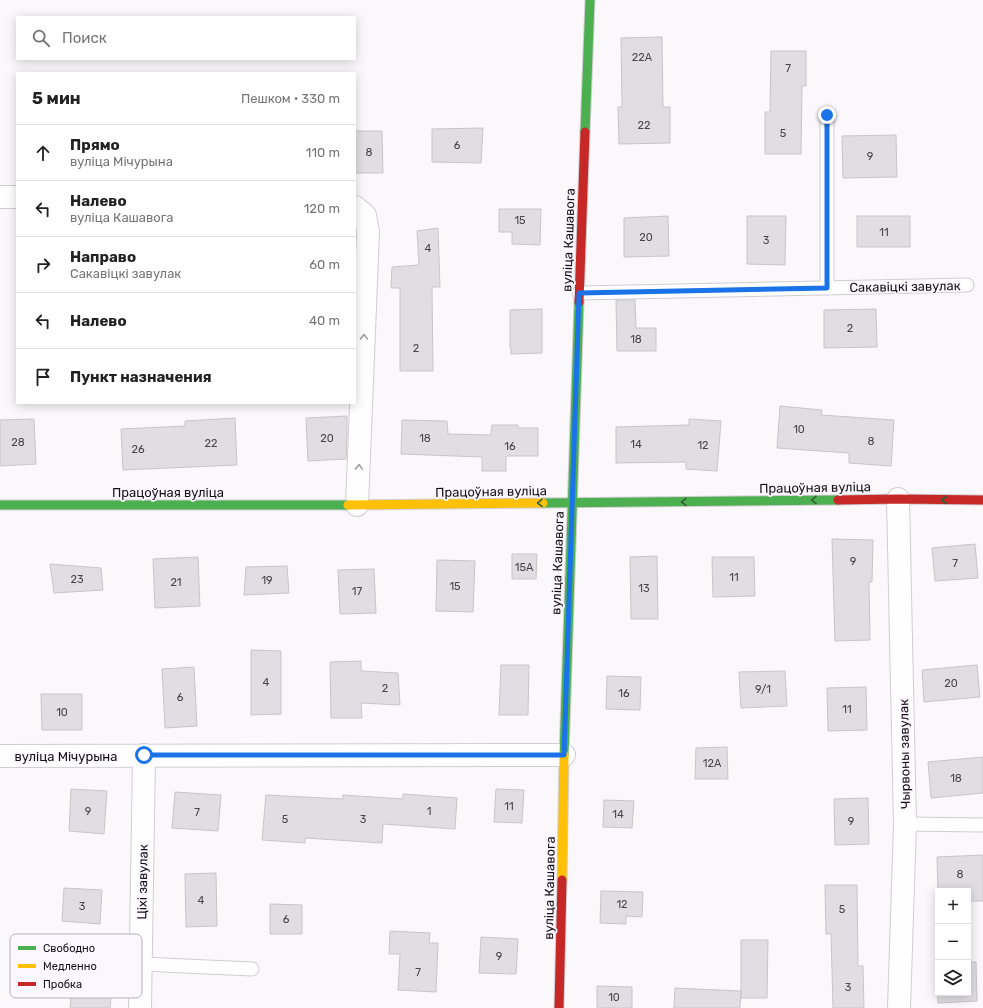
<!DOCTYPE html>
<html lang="ru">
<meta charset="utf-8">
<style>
body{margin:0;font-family:Rubik,sans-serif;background:#f2f2f2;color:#222}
.controls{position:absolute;right:12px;bottom:12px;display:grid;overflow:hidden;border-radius:0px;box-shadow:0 2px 10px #0003}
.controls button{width:36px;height:36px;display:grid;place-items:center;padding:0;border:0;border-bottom:1px solid #e0e0e0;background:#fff;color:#222;font:20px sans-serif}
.stop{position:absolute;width:12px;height:12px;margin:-9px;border:3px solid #1a73e8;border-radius:50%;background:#fff}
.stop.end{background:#1a73e8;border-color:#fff;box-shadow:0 1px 4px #0008}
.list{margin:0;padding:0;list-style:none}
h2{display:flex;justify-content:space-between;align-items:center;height:52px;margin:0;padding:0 16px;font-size:17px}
h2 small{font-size:13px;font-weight:400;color:#767676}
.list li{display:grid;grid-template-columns:26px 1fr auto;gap:12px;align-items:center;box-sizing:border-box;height:56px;padding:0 16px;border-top:1px solid #e0e0e0}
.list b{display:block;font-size:15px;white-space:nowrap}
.list p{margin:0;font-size:13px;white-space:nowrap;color:#767676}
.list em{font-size:13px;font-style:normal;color:#767676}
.icon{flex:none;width:22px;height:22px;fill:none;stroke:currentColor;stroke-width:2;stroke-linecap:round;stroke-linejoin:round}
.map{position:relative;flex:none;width:983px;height:1008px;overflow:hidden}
.search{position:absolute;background:#fff;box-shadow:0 2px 10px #0003;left:16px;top:16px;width:340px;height:44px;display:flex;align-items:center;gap:10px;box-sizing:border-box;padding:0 14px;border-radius:0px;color:#767676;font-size:15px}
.panel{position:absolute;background:#fff;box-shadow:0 2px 10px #0003;left:16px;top:72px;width:340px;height:332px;border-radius:0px}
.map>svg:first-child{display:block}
</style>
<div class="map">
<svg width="983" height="1008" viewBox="0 0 983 1008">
<rect width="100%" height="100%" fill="#fbf8fc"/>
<!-- building -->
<g fill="#e1dee3" stroke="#c8c5c9">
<polygon points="662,37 663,107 670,107 670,143 619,144 618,107 622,107 621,38"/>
<polygon points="771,51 806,51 806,86 802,86 801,154 765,154 765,112 770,112"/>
<polygon points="483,128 481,163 432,162 432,129"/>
<polygon points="355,131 382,131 383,173 355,173"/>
<polygon points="896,135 897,177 843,178 842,136"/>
<polygon points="499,209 541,209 540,245 512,244 512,232 499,232"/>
<polygon points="668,216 669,256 624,257 624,218"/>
<polygon points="747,216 786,216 785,265 747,264"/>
<rect x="857" y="216" width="53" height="31"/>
<polygon points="438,228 440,287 432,287 433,371 400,371 400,288 391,288 392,267 419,265 417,231"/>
<polygon points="616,300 635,300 636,328 656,328 656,351 617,351"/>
<polygon points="542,309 542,353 511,354 511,348 510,348 510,310"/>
<polygon points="876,309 877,347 824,348 824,310"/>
<polygon points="780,406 822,410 821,415 894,420 891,466 849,463 849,453 777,448"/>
<polygon points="347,416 347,434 346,459 308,461 306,418"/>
<polygon points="235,418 237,465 123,470 121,429 185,426 185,421"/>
<polygon points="34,419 36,464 0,466 0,420"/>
<polygon points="689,419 721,421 717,471 686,469 686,462 616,463 616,427 689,425"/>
<polygon points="402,420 447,421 448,434 491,435 492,425 518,425 518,428 538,428 538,456 506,456 506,471 482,471 482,457 401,454"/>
<polygon points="832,539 873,540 872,582 869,582 870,640 835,641"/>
<polygon points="975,544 978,578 935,581 932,548"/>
<polygon points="512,554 537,554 536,579 512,579"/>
<polygon points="657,556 658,619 631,619 630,557"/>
<polygon points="198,557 200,606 155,608 153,559"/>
<polygon points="712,557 754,557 755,596 713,597"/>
<polygon points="437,560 475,561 473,612 436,611"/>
<polygon points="50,564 101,568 103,590 54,593"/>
<polygon points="287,566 289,593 244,595 246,567"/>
<polygon points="374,569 376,613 340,614 338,570"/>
<polygon points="251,650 281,651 281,714 251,715"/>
<polygon points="361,661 361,671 398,673 400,705 361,703 362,718 331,718 330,662"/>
<polygon points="501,665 529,665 528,715 499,715"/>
<polygon points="977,665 980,697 924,702 922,670"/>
<polygon points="194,667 197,726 165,728 162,669"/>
<polygon points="785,671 787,706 741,708 739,672"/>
<polygon points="607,676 641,677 640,710 606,709"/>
<polygon points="866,687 867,730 828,731 827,688"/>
<polygon points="41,694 82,694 82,730 42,730"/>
<polygon points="727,747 728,779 695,779 696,748"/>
<polygon points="983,757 983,793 931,798 928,762"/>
<polygon points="71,789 107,791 104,834 69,831"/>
<polygon points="496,789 524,790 522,823 494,822"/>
<polygon points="175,792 221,795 218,831 172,828"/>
<polygon points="403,794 457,798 455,829 383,824 382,843 305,838 305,843 262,840 266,795 343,799 343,795 403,799"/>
<polygon points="868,798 869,844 835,845 834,799"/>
<polygon points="604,800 634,801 632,828 603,827"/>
<polygon points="983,855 983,901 968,901 968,891 938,891 938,892 937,857"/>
<polygon points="216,873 217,926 186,927 185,874"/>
<polygon points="825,885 857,885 858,966 863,966 864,1008 833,1008 831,934 826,934"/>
<polygon points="64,888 102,890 100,924 62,921"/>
<polygon points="601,891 643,892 642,917 626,916 626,924 600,923"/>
<polygon points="270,904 302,905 302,934 270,934"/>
<polygon points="390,931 430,933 429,943 438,943 436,992 398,990 400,954 389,954"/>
<polygon points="481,937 518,939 516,974 479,973"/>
<polygon points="741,940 768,940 767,998 741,998"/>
<polygon points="968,962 976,962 977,1001 938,1003 937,964 938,964 938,993 968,993"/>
<polygon points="72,985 112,988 110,1008 70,1008"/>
<polygon points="597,986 632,987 632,1008 597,1008"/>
<polygon points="675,988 741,991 740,1008 674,1008"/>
</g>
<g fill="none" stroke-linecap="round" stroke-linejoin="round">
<!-- lane casing -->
<g stroke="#d0cdd1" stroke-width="15">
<g id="lane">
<polyline points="827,115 827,288"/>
<polyline points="579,293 967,285"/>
<polyline points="905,824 983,825"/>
<polyline points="141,964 252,969"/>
</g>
</g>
<!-- street casing -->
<g stroke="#d0cdd1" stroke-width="24">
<g id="street">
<polyline points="0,197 17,197"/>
<polyline points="355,207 365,215 368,232 357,505"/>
<polyline points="898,499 905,824 899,1008"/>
<polyline points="0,756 564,755"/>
<polyline points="140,1008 144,755"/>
</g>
</g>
<!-- fast casing -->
<g stroke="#d0cdd1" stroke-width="11">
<g id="fast">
<polyline points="585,132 590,0"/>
<polyline points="543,503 838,500"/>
<polyline points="0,505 348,505"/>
<polyline points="564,755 579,302"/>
</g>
</g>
<!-- slow casing -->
<g stroke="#d0cdd1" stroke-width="11">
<g id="slow">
<polyline points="348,505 543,503"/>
<polyline points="562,880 564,755"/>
</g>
</g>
<!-- jam casing -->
<g stroke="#d0cdd1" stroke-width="11">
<g id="jam">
<polyline points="579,302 585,132"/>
<polyline points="838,500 898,499 983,500"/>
<polyline points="559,1008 562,880"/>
</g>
</g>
<!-- lane -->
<use href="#lane" stroke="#fefeff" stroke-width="13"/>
<!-- street -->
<use href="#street" stroke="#fefeff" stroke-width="22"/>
<!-- fast -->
<use href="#fast" stroke="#4caf50" stroke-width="9"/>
<!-- slow -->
<use href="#slow" stroke="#ffc107" stroke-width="9"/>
<!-- jam -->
<use href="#jam" stroke="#c62828" stroke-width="9"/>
</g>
<!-- one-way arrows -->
<defs><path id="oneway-chevron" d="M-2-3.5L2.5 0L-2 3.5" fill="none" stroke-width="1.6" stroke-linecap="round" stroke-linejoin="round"/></defs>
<g stroke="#a09fa2">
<use href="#oneway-chevron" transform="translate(364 337) rotate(-88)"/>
<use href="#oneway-chevron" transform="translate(359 467) rotate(-88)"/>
</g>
<g stroke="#306033">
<use href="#oneway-chevron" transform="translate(814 500) rotate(179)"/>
<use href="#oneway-chevron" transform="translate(944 500) rotate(-180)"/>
<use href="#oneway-chevron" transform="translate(684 502) rotate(179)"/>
<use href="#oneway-chevron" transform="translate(540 503) rotate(179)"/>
</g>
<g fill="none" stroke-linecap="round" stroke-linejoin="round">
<!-- route -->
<polyline stroke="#1a73e8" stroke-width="5" points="144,755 564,755 579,293 827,288 827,115"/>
</g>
<g text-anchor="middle" stroke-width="3.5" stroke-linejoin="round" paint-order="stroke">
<!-- number labels -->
<g font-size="11" fill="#48454a">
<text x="642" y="61">22А</text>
<text x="788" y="72">7</text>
<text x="644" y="129">22</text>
<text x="783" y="137">5</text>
<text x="457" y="149">6</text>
<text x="369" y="156">8</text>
<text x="870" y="160">9</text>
<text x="520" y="224">15</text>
<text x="884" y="236">11</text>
<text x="646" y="241">20</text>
<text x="766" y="244">3</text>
<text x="428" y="252">4</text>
<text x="850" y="332">2</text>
<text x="636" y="343">18</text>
<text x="416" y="352">2</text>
<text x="799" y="433">10</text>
<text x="327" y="442">20</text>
<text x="425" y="442">18</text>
<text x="871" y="445">8</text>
<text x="18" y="446">28</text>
<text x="211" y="447">22</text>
<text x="636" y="448">14</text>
<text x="703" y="449">12</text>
<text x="510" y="450">16</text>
<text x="138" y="453">26</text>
<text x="853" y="565">9</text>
<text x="955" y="567">7</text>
<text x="524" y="571">15А</text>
<text x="734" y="581">11</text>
<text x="77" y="583">23</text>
<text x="267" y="584">19</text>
<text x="176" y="586">21</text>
<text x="455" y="590">15</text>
<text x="644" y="592">13</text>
<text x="357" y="595">17</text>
<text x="266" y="686">4</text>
<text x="951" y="687">20</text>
<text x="385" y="692">2</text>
<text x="763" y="693">9/1</text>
<text x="624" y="697">16</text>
<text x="180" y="701">6</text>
<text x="847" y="713">11</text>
<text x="62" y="716">10</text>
<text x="712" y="767">12А</text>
<text x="956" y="782">18</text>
<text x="509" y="810">11</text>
<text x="88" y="815">9</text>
<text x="429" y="815">1</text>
<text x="197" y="816">7</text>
<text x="618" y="818">14</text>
<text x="285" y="823">5</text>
<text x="363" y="823">3</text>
<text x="851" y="825">9</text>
<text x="960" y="878">8</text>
<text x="201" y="904">4</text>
<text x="622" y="908">12</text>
<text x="82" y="910">3</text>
<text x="842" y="913">5</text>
<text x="286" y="923">6</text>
<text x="499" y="960">9</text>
<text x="418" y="976">7</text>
<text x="848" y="991">3</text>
<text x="614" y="1001">10</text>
</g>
<!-- street labels -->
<g font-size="13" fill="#141116" stroke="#fcf6fe">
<text transform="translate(568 240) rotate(-88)" y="5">вуліца Кашавога</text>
<text transform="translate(905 286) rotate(-1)" y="5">Сакавіцкі завулак</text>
<text transform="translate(815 487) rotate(-1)" y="5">Працоўная вуліца</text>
<text transform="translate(491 491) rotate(-1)" y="5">Працоўная вуліца</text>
<text x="168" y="497">Працоўная вуліца</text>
<text transform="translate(557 563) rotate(-88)" y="5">вуліца Кашавога</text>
<text transform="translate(904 754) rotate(-91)" y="5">Чырвоны завулак</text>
<text x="66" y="761">вуліца Мічурына</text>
<text transform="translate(142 882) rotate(-89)" y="5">Ціхі завулак</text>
<text transform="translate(549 888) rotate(-89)" y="5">вуліца Кашавога</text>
</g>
</g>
<!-- legend -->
<rect x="10" y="934" width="132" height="64" rx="6" fill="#fcf6fe" stroke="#b6b1b8" stroke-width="1"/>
<rect x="18" y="946" width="18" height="4" fill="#4caf50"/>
<rect x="18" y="964" width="18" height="4" fill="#ffc107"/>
<rect x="18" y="982" width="18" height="4" fill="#c62828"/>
<g font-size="11" fill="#141116">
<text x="43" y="952">Свободно</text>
<text x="43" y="970">Медленно</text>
<text x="43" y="988">Пробка</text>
</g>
</svg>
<div class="controls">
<button>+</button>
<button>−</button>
<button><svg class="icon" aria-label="layers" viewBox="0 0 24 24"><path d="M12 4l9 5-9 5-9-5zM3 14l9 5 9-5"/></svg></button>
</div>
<div class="stop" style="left:144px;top:755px"></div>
<div class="stop end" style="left:827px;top:115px"></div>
<div class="search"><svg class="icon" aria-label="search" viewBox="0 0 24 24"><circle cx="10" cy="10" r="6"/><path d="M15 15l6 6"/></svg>Поиск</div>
<section class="panel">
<h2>5 мин<small>Пешком · 330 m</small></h2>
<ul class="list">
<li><svg class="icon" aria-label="ahead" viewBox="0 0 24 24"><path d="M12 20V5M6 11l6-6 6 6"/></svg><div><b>Прямо</b><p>вуліца Мічурына</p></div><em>110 m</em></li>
<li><svg class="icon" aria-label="left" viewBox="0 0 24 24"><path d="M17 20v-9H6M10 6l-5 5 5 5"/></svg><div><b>Налево</b><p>вуліца Кашавога</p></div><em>120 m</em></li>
<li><svg class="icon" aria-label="right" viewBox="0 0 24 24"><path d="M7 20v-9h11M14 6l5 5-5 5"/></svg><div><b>Направо</b><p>Сакавіцкі завулак</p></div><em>60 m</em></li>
<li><svg class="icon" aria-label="left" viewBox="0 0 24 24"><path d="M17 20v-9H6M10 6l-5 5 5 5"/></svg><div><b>Налево</b></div><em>40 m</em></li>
<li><svg class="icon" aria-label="arrive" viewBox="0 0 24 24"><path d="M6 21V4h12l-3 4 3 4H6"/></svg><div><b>Пункт назначения</b></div></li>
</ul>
</section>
</div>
